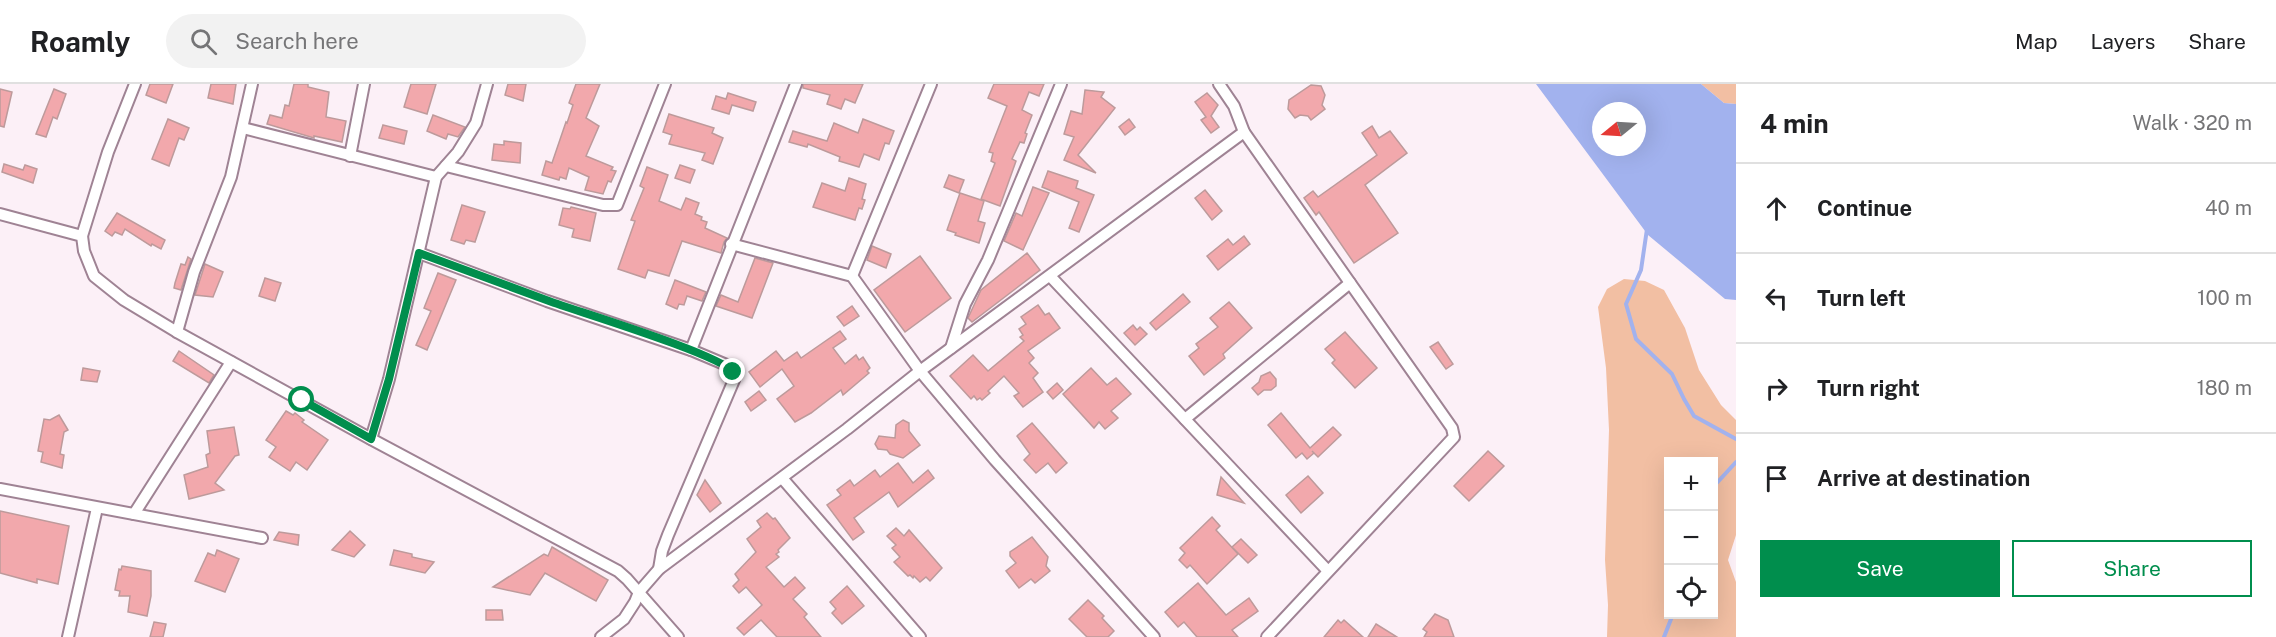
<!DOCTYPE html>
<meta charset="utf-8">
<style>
body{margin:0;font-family:"Public Sans",sans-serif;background:#f2f2f2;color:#202124}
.controls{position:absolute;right:18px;bottom:18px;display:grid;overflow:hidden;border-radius:0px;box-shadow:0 6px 24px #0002}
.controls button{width:54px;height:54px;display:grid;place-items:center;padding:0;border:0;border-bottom:2px solid #e0e0e0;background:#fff;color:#202124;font:30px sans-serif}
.compass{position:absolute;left:1592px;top:18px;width:54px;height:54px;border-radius:50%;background:#fff;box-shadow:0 6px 24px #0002;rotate:252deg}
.stop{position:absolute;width:18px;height:18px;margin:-14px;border:4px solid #008e4d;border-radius:50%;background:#fff}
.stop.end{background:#008e4d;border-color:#fff;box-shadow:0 2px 6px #0008}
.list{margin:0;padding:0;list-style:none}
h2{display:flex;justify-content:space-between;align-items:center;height:78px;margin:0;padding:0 24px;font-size:26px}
h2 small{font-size:20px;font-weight:400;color:#757577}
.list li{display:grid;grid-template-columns:39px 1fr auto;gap:18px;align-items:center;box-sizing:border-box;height:90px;padding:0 24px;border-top:2px solid #e0e0e0}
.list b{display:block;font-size:22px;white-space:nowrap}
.list em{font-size:20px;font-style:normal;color:#757577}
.actions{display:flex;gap:12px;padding:18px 24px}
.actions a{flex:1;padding:14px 0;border:2px solid #008e4d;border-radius:0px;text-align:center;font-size:21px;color:#008e4d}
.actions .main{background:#008e4d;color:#fff}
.icon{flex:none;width:33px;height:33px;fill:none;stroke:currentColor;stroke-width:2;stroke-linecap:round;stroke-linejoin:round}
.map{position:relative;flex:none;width:1736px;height:553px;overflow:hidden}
header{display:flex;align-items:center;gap:36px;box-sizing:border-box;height:84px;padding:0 30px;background:#fff;border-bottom:2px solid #e0e0e0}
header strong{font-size:28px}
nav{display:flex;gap:33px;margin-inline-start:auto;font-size:21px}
.search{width:420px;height:54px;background:#f2f2f2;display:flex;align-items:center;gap:15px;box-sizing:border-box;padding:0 21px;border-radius:33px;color:#757577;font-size:22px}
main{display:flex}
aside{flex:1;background:#fff}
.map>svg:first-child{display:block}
</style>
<header>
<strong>Roamly</strong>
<div class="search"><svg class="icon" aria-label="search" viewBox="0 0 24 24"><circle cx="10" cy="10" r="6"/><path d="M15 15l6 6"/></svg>Search here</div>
<nav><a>Map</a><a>Layers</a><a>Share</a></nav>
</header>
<main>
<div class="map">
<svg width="1736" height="553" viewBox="0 0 1736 553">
<rect width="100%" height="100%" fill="#fcf0f7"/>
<!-- green -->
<g fill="#f2bfa3" fill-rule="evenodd">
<polygon points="1701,0 1736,0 1736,20 1724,19"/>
<path d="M1624,195L1645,197L1664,206L1685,244L1699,286L1721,321L1736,336V451L1728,476L1736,498V553H1607L1608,521L1605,476L1609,346L1606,284L1598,223L1607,205ZM1668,378H1714V530H1668Z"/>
</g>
<!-- water -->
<path fill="#a2b2ee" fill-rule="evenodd" d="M1536,0H1701L1724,19L1736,20V216L1725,215L1648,151ZM1601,27H1637V63H1601Z"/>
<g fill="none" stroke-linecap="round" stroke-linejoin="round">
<!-- stream -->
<g stroke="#a2b2ee" stroke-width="4">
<polyline points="1647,145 1641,186 1626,220 1636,255 1672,290 1684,315 1694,332 1736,355"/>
<polyline points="1714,402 1736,378"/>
<polyline points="1664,553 1673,530"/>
</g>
</g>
<!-- building -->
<g fill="#f2a8ac" stroke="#bd9a9b" stroke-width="1.5">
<polygon points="150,0 173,0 166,19 146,11"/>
<polygon points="211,0 236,0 233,20 208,14"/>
<polygon points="294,0 308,0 308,3 329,8 326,33 346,37 342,58 314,52 314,54 267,40 270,31 282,34 285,21 289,22"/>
<polygon points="411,0 436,0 427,30 404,23"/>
<polygon points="508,0 526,0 523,17 505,11"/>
<polygon points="576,0 600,0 586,34 599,42 586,72 613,83 611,86 616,87 611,98 608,97 603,110 585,106 589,93 569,84 566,95 560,93 559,96 542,91 546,77 552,79 566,38 567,39 573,21 569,19"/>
<polygon points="803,0 863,0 855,19 845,15 841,25 827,20 830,11 803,4"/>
<polygon points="994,0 1044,0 1039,12 1029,8 1022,26 1032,31 1025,49 1027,50 1024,59 1020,58 1012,75 1016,77 1000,122 981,115 995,79 991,77 993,69 989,68 1007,22 988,14"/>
<polygon points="1311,1 1321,2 1325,11 1322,21 1325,25 1311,36 1308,32 1300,31 1295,34 1288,25 1289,16"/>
<polygon points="0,5 12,8 4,43 0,42"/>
<polygon points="54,5 66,10 57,35 53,33 46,53 36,50"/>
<polygon points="1085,6 1104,8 1101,13 1115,24 1078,71 1096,89 1064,76 1074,53 1064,50 1071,27 1082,30"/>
<polygon points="728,9 756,18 753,27 732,21 729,30 712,25 716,12 726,15"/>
<polygon points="1207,9 1218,21 1211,32 1219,43 1211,49 1201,36 1206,33 1195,18"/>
<polygon points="669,30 714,44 712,49 723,54 713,80 702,76 705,69 669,60 672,51 663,48"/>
<polygon points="433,31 465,43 458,53 448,50 446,55 427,47"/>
<polygon points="168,35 189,44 184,56 179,54 169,82 152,75"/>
<polygon points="863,35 894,47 889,60 885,59 879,76 864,70 859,83 839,77 840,73 808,60 807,63 789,58 793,47 827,57 834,39 858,49"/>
<polygon points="1129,35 1135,43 1125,51 1119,43"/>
<polygon points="383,41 407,47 404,60 379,54"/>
<polygon points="1372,42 1379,54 1390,47 1407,69 1365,101 1398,149 1354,179 1319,128 1316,131 1304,114 1313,107 1318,113 1377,71 1362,49"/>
<polygon points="504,57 521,59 520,79 492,76 494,60 504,61"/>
<polygon points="4,80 23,86 25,81 37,85 33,99 2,88"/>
<polygon points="680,81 695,86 690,99 675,94"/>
<polygon points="647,83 668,91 659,117 681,126 686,114 699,119 695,130 702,133 701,136 707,138 705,144 727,154 724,158 721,169 682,157 669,192 648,186 645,194 618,185 635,137 631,136 644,104 640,102"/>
<polygon points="1048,87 1078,97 1076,104 1094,111 1079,148 1069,144 1079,118 1042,103"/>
<polygon points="949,91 964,96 959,109 944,103"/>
<polygon points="849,94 866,100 862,115 865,116 862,125 859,124 855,136 813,123 822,99 845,107"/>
<polygon points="1033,103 1049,109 1023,166 1004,157 1016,129 1022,132"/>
<polygon points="1205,106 1222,127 1212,136 1195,114"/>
<polygon points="960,109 984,117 978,137 985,139 979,159 955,151 956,149 947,146"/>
<polygon points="462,121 485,128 475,158 466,156 464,160 451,156"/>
<polygon points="571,123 596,129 590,157 572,153 574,145 559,141 563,124 570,125"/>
<polygon points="117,129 165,156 161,165 152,160 151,162 125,145 122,151 115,148 112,152 105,147"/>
<polygon points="1244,152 1250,160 1218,186 1207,172 1228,155 1233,161"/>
<polygon points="872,162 891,170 886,184 867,176"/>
<polygon points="1027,169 1040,186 972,238 968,234 981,206"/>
<polygon points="920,172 951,214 905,248 874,206"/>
<polygon points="188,173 191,175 181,206 174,204 175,199 181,180 185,181"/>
<polygon points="755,174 773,179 752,234 716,222 721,211 738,218"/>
<polygon points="205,180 223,188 213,213 195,211"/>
<polygon points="438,189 456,196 427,266 416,261 431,227 424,224"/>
<polygon points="265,194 281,199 275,217 259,212"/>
<polygon points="675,196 706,208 702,217 687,212 684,221 679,220 677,225 666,220"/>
<polygon points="1183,210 1190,218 1156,246 1150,239"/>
<polygon points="1229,218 1252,244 1223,270 1225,274 1204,291 1189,272 1199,264 1196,260 1218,243 1210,234"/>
<polygon points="1038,221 1045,231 1049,229 1060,244 1028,267 1034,274 1029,279 1038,289 1033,294 1043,308 1023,323 1014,312 1019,309 1004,292 988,307 990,309 982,316 980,314 977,316 974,312 971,315 950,292 973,271 988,287 1024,257 1020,253 1023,251 1019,245 1026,240 1021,233"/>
<polygon points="852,222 859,232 844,242 837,233"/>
<polygon points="1133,241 1137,246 1140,243 1147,250 1135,261 1124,249"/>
<polygon points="840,247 846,255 833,264 845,280 856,271 859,276 863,273 870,284 867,287 869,289 843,311 841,306 811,329 795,338 777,315 794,302 782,285 760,303 749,288 776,267 784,277 797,268 801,274"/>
<polygon points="1345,248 1377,284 1355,304 1332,279 1335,276 1325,265"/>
<polygon points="1438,258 1453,280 1446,285 1430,263"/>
<polygon points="179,267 214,291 209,299 173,277"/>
<polygon points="83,284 100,287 97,298 81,296"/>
<polygon points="1091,284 1107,301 1116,294 1131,310 1111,327 1118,334 1105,345 1099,338 1094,344 1063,310"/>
<polygon points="1270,288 1276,295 1276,302 1271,306 1264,306 1258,311 1252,304 1259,298 1261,292"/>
<polygon points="1057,299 1063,306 1053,315 1047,308"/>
<polygon points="759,307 766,316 751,327 745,318"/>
<polygon points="286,327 293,331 295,329 304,336 302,338 328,356 307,386 296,378 290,387 269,373 276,363 266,356"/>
<polygon points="1281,329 1310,364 1333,343 1341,351 1318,373 1312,367 1314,369 1307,375 1302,369 1296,374 1268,341"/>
<polygon points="59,331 68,346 64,348 60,370 64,371 62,384 41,378 43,368 38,367 44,335 50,336"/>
<polygon points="903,336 909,339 909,347 920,361 903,374 890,370 887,366 878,365 875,360 879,352 895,354 896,341"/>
<polygon points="1032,339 1067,379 1056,389 1048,379 1036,389 1024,376 1030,370 1017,352"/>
<polygon points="234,343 239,371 235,372 215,399 224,406 189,415 184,391 208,383 206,371 210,369 207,347"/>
<polygon points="1488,367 1504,382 1469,417 1454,402"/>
<polygon points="898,379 913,399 928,386 934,394 898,423 889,408 862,428 854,434 864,448 853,456 827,421 841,411 837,406 850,396 854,402 875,386 880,393"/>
<polygon points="1308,392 1323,409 1301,429 1286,411"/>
<polygon points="1221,393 1244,419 1217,411"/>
<polygon points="705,396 721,419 710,428 697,411"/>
<polygon points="0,427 69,442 58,500 37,495 37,499 0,489"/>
<polygon points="767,429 773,435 775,434 790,454 778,466 779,468 776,470 779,473 766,483 784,503 795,493 805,504 793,515 807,530 804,533 821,553 777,553 761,536 744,551 737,544 762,521 746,503 739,509 733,502 739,496 735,490 756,468 747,455 761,443 757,437"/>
<polygon points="1212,433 1220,442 1216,446 1238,470 1207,500 1190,481 1187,484 1179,476 1185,469 1180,464"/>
<polygon points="896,444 904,452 909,446 942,484 930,497 926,493 920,498 914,492 913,494 910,491 908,492 894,478 900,473 892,464 896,461 887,452"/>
<polygon points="350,447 365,461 354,473 332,466"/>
<polygon points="279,448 299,451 298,461 274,456"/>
<polygon points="1032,453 1048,473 1046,482 1050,487 1035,499 1031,495 1019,504 1006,487 1016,479 1010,472 1010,468"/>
<polygon points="1241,455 1257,471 1248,479 1232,463"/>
<polygon points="552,463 608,496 596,517 545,489 530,511 493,503 544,470 548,472"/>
<polygon points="217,466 239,475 225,508 195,497 208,469 215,472"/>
<polygon points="394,466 412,470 412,473 434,478 425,489 390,481"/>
<polygon points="122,482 151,487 151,512 147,532 128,528 130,512 119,512 120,507 115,506 119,485 121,486"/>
<polygon points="1198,499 1226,531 1249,514 1258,527 1232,546 1238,553 1197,553 1184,538 1178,543 1165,528"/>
<polygon points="847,502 864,522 842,540 832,529 836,525 830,518"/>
<polygon points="1088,516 1104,532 1102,534 1114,547 1108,553 1087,553 1069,535"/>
<polygon points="486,526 502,526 503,536 486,536"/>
<polygon points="1435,530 1448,536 1454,553 1424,553 1427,548 1423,545"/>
<polygon points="1338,536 1341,539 1344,536 1363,553 1324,553"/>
<polygon points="154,538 166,540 163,553 150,553"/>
<polygon points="1376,540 1397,553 1368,553"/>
</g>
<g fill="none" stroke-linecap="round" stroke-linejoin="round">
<!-- street casing -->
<g stroke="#9f8394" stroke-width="14">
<g id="street">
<polyline points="1219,0 1234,22 1244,48 1452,344 1454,353 1267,553"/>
<polyline points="243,44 436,93"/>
<polyline points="350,72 364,0"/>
<polyline points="446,82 603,121 617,121 665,0"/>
<polyline points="0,130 82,152 84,167 94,192 124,216 177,248 371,355 618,487 627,495 678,553"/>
<polyline points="82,152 108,68 135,0"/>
<polyline points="731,160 852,192 920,287 995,376 1154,553"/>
<polyline points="419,169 547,217 691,266 729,282 733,287 734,296 668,451 662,467 659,485"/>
<polyline points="852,192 931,0"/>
<polyline points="1050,192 1327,486"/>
<polyline points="177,248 194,188 231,93 252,0"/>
<polyline points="951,264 965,220 988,176 1061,0"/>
<polyline points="691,266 796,0"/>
<polyline points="1185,335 1350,199"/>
<polyline points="371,355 389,295 436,93 458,68 476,39 487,0"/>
<polyline points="782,394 920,553"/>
<polyline points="0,405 262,454"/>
<polyline points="134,430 231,278"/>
<polyline points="68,553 97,424"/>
<polyline points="601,553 624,535 635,518 639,508 659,485 847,345 920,287 1244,48"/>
</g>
</g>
<!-- street -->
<use href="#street" stroke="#fff" stroke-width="10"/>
</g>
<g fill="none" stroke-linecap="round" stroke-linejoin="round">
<!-- route -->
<path stroke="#008e4d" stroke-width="8" d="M302,316L371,355L389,295L419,169C462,185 505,201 549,217C579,228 719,270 733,288"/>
</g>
</svg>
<div class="controls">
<button>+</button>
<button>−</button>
<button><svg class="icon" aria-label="locate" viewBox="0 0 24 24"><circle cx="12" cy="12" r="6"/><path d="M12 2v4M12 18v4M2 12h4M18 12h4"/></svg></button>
</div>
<svg class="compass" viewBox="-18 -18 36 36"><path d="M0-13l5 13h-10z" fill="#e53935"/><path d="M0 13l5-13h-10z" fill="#757577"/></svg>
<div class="stop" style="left:302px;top:316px"></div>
<div class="stop end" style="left:733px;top:288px"></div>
</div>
<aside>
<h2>4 min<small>Walk · 320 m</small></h2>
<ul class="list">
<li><svg class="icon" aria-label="ahead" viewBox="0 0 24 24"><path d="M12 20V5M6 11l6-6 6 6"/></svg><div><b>Continue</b></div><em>40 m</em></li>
<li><svg class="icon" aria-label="left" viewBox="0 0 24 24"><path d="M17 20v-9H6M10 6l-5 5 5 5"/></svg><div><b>Turn left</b></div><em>100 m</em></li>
<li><svg class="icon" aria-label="right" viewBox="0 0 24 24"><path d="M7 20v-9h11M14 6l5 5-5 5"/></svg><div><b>Turn right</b></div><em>180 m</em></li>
<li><svg class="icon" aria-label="arrive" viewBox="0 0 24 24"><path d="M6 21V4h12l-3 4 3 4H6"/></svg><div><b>Arrive at destination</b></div></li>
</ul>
<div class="actions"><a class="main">Save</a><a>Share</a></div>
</aside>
</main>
